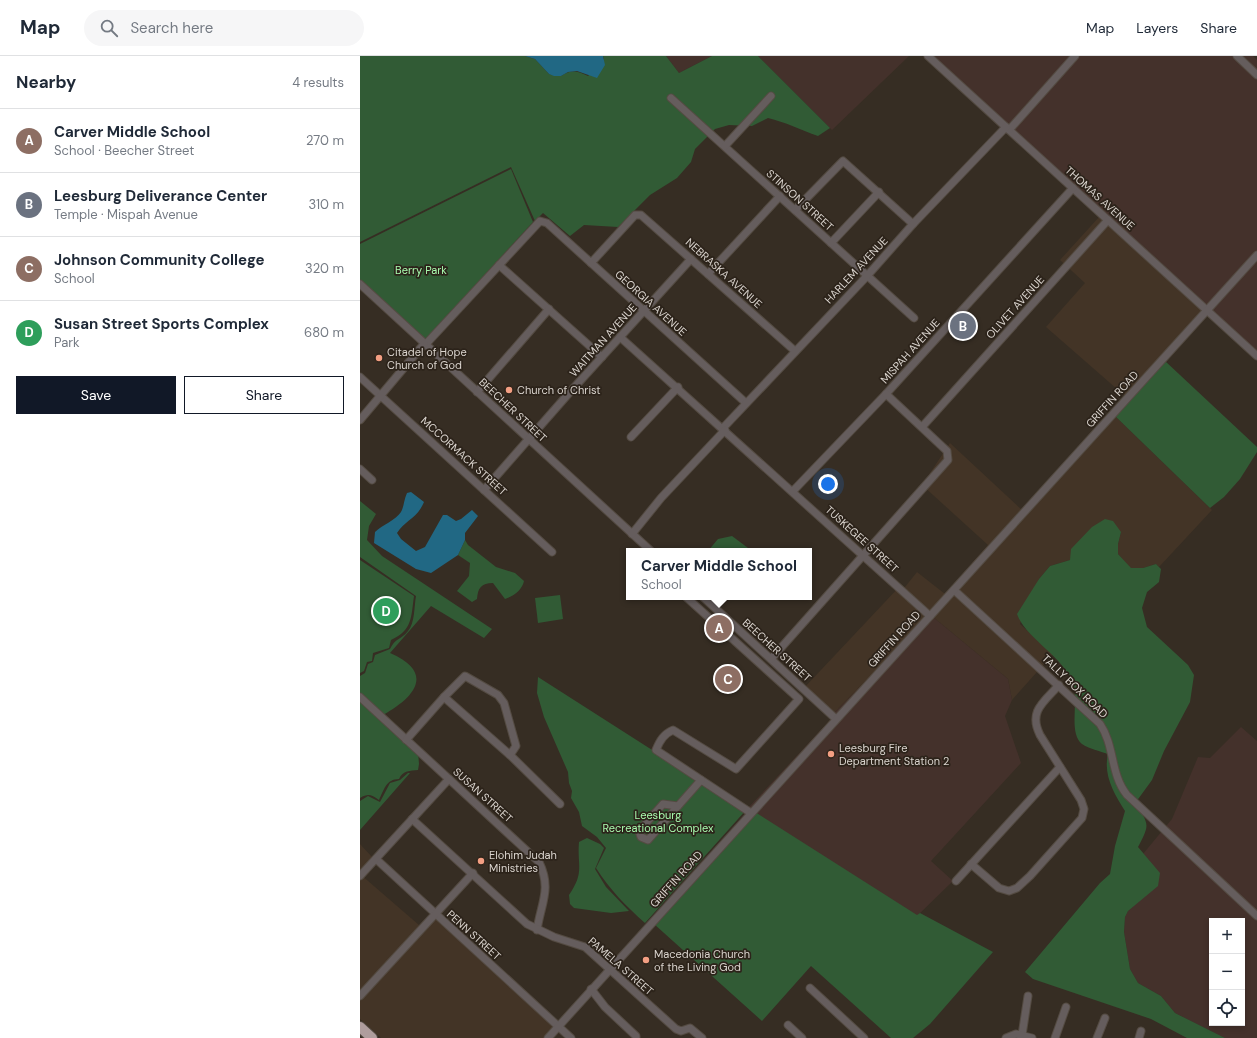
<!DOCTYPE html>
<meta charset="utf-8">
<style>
body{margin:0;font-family:"DM Sans",sans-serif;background:#f6f6f7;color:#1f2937}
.controls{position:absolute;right:12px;bottom:12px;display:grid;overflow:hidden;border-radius:0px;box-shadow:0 2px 6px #0003}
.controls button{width:36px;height:36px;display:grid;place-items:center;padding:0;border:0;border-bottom:1px solid #e0e1e3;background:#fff;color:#1f2937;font:20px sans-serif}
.you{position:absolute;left:468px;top:428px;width:14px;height:14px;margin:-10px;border:3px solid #fff;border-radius:50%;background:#1a73e8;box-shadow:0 0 0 6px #1a73e833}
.badge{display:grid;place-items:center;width:26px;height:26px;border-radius:50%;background:#111827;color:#fff;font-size:13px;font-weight:700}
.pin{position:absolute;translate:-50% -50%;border:2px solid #fff;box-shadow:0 1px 4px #0006}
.popup{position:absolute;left:266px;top:492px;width:186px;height:52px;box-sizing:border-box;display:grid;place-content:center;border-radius:0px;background:#fff;filter:drop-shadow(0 1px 3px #0005);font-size:13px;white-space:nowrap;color:#747a83}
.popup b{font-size:15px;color:#1f2937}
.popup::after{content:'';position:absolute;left:50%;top:100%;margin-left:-8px;border:8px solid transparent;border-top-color:#fff}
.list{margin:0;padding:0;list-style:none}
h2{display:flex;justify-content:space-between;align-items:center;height:52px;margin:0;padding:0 16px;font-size:17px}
h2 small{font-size:13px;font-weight:400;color:#747a83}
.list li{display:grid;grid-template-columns:26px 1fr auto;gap:12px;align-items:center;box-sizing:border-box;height:64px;padding:0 16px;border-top:1px solid #e0e1e3}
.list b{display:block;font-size:15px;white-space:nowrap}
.list p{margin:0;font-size:13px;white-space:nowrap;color:#747a83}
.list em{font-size:13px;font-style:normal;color:#747a83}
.actions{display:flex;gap:8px;padding:12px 16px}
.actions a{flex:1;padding:9px 0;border:1px solid #111827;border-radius:0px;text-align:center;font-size:14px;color:#111827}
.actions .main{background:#111827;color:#fff}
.icon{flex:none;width:22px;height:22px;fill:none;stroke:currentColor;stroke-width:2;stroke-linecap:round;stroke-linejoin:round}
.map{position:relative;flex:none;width:897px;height:982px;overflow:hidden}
header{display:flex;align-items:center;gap:24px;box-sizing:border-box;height:56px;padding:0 20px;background:#fff;border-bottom:1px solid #e0e1e3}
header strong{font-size:19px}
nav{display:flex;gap:22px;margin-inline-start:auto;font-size:14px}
.search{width:280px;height:36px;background:#f6f6f7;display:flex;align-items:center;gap:10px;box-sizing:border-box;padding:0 14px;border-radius:22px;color:#747a83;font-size:15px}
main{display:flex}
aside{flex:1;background:#fff}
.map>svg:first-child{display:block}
</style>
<header>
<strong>Map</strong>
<div class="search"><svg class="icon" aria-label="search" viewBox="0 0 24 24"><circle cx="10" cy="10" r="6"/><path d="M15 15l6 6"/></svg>Search here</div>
<nav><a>Map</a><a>Layers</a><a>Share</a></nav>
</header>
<main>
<aside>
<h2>Nearby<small>4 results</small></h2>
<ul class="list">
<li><span class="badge" style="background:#8d6e63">A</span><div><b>Carver Middle School</b><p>School · Beecher Street</p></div><em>270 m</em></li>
<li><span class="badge" style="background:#6b7280">B</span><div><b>Leesburg Deliverance Center</b><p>Temple · Mispah Avenue</p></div><em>310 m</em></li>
<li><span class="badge" style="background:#8d6e63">C</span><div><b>Johnson Community College</b><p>School</p></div><em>320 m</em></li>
<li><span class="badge" style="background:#2e9e5b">D</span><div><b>Susan Street Sports Complex</b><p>Park</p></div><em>680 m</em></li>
</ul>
<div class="actions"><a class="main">Save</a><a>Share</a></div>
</aside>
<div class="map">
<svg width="897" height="982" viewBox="0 0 897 982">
<rect width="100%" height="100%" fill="#362d23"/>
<!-- built -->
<g fill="#433426">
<polygon points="740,160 844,254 765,340 686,271 725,227 700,204"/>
<polygon points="755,360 852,454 799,511 796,508 783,512 771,513 758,498 758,488 761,476 710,504 690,510 679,523 671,539 660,568 693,598 652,644 648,623 573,561"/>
<polygon points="590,387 662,454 532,598 473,658 444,632 540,530 545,531 557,516 585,538 628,489 562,429"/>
<polygon points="0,788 12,801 0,815"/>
<polygon points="0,818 59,869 73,857 197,967 184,982 21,982 0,963"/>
</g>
<!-- industrial -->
<g fill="#44312b" fill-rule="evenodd">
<polygon points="306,0 352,0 319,17"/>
<polygon points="398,0 549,0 472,74"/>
<polygon points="571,0 893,0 897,4 897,195 847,251"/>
<polygon points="897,203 897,297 851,254"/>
<polygon points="573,561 648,623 652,644 645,660 661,707 571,805 593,825 557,860 395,757"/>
<polygon points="532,598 390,754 388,752 474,660 473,658"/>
<path d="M881,671L897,685V982H865L815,957L801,940L778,927L770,913L764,876L765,861L768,855L786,839L790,805L783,798L812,763L838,701L850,702ZM852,865H882V967H852Z"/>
</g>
<!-- green -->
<g fill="#315b35">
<path d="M0,0H165L175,3L189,18L201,20C211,13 218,15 228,20L244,3L243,0H306L319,17L352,0H398L470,72L458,80C441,74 425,66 408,62L392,70L369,69L355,73L335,93L331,106L317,122L290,139L258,171L224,169L210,180L183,157L175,165L151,111L0,186Z"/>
<polygon points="151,113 173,166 64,285 0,227 0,188"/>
<polygon points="805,305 897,391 897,396 880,423 864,441 850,452 755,360"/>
<path d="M0,445L16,458L9,470L7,484L22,500L132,573L124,582L71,550L30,597C74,616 57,640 23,659L0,639V620L5,617L8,608L13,606L15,599L30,593C35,582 41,584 48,575C55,567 54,551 56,540L0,501Z"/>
<path d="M745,463L753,465L761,476L758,488V498L771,512H783L796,508L801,513L799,526L787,536L782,552L787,571L828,609L834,619L830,646L804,695L792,724L776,746C788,770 791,766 778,791L800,817L798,830L768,855L765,861L764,876L770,913L778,927L801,940L815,957L865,982H827L791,963L673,923L665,916L740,827L750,818L755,790L765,755C754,738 743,719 748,698C740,695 729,693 722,688C707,676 721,642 711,623C698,597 665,581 657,558L679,523L690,510L710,504L711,493L732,471Z"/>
<polygon points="372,480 392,495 348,495 358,483"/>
<path d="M105,484L108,489L136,511L155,517L164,525C162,534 154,540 145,543L133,527C121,527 118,532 117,543L112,546L97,535L109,520L110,507L98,499Z"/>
<path d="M0,504L54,540C51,560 53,574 31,584L29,592L13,597L12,605L7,606L4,615L0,617Z"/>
<polygon points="200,539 203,563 178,567 175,542"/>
<path d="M178,621L386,754L285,867C266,850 250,834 236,812L246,792L237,781L222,770L219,756L211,742L212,735L209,727L208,716L184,661L177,637Z"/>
<path d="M0,641L58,695L59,708L58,714C50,715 43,714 39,723C26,723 24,734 19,744C11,739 9,737 0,742Z"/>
<polygon points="48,717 50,717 0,774 0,745 8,740 20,746 30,727 40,724"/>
<polygon points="395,756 557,859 560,857 633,896 570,968 553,982 531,982 451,910 402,965 294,868"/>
<path d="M227,782L240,788L244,792L235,813L246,831L269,855L251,857L214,852L210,848L209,839C225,816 217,810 219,786Z"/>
</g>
<!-- water -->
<g fill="#216884">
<polygon points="165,0 243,0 245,9 237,22 217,15 208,16 201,20 194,20 189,18 175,3"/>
<path d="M51,436L64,446C57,463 45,464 37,477L41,483L56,495L65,491L83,459H87L96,465L101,463L112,454L118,460L105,477V484L98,499L71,517L56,513L14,487L15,476C22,469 36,464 41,456C44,451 44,443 47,437Z"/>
</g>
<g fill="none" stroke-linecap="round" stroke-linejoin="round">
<!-- minor casing -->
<g stroke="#544b42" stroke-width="9">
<g id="minor">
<polyline points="568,0 897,300"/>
<polyline points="877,0 897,19"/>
<polyline points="311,42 554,262"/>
<polyline points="649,74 715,0"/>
<polyline points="365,90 411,40"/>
<polyline points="435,154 483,105 553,168"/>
<polyline points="471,187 519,136"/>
<polyline points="231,207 275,159 281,159 435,295"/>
<polyline points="139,209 242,301"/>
<polyline points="348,218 420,140"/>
<polyline points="0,228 291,495"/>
<polyline points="260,281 570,560"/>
<polyline points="65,289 180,165 187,167 386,347"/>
<polyline points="0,321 192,496"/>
<polyline points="117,336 189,253"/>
<polyline points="0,364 64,288"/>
<polyline points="562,371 748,164"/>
<polyline points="363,372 507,220 553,168 646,71"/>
<polyline points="271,381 318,331"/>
<polyline points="0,413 12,424"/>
<polyline points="124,434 210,336 331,203"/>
<polyline points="433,435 526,338 713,132"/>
<polyline points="272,478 301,442 365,374"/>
<path d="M594,534L740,668C755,690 750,718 767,739L897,860"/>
<path d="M326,541L439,643L376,713L313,674C304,678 300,684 296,694L391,757"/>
<polyline points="343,541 476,663"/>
<polyline points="411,603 588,404 587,395 526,338"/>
<path d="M0,641L179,806C192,833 181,847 177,874"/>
<polyline points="84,641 150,699 200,748"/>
<polyline points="46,684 84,641 105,620 138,639 144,647 156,690 150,699"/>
<polyline points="318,750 303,748 279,775 281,781 288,784 341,724"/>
<polyline points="52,763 167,868 194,881 225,891 316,973 321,975 330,972 342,982"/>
<polyline points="16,803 211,982"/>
<path d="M611,808L639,832L649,835L657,832L670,820L722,762L724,753L721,744L680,679C668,655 684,646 699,629"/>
<polyline points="0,820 89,723"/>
<polyline points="596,825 700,711"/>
<polyline points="450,932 504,982"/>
<polyline points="231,933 245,951 276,980 276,982"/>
<polyline points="0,940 113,817"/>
<polyline points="428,969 442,982"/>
<polyline points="662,979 668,940"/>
<polyline points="188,982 897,199"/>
<polyline points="646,982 656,978 672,982"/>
<polyline points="695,982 706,951"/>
<polyline points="737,982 745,962"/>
<polyline points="779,982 781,975"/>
</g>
</g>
<!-- highway casing -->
<g stroke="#544b42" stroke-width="12">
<polyline id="highway" points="0,971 12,982"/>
</g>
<!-- minor -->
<use href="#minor" stroke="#655d5d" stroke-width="7"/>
<!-- highway -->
<use href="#highway" stroke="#af9d9d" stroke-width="10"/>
</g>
<!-- markers -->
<g fill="#f39f83" stroke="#2c231a" stroke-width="1.5">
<circle cx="19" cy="302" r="4"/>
<circle cx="149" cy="334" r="4"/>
<circle cx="471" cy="698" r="4"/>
<circle cx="121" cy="805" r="4"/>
<circle cx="286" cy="904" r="4"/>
</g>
<g text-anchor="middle" stroke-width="3.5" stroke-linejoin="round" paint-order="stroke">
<!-- street labels -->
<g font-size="11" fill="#dad4ce" stroke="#2c231a">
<text transform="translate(740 142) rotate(42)" y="4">THOMAS AVENUE</text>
<text transform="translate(440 144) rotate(42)" y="4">STINSON STREET</text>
<text transform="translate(496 214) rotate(-47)" y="4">HARLEM AVENUE</text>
<text transform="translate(364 217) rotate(42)" y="4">NEBRASKA AVENUE</text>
<text transform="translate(291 247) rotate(42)" y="4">GEORGIA AVENUE</text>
<text transform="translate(655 251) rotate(-48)" y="4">OLIVET AVENUE</text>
<text transform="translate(243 284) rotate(-48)" y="4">WAITMAN AVENUE</text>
<text transform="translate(550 295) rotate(-48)" y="4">MISPAH AVENUE</text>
<text transform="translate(752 343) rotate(-48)" y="4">GRIFFIN ROAD</text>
<text transform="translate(153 354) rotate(43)" y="4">BEECHER STREET</text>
<text transform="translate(104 400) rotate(42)" y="4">MCCORMACK STREET</text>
<text transform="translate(502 483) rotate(42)" y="4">TUSKEGEE STREET</text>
<text transform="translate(534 583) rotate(-48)" y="4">GRIFFIN ROAD</text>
<text transform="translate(417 594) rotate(42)" y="4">BEECHER STREET</text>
<text transform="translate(715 630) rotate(44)" y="4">TALLY BOX ROAD</text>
<text transform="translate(123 739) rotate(42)" y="4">SUSAN STREET</text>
<text transform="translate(316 823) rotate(-48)" y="4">GRIFFIN ROAD</text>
<text transform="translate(114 879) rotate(42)" y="4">PENN STREET</text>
<text transform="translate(261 910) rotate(41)" y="4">PAMELA STREET</text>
</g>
<!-- park labels -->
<g font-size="11" fill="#a9fcaf" stroke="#2c231a">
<text x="61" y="218">Berry Park</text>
<text x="298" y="763">Leesburg<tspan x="298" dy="13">Recreational Complex</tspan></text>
</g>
<!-- poi labels -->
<g font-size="11" fill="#dad4ce" stroke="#2c231a" text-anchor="start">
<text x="27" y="300">Citadel of Hope<tspan x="27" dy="13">Church of God</tspan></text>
<text x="157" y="338">Church of Christ</text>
<text x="479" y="696">Leesburg Fire<tspan x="479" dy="13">Department Station 2</tspan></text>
<text x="129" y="803">Elohim Judah<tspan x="129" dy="13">Ministries</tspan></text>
<text x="294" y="902">Macedonia Church<tspan x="294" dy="13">of the Living God</tspan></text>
</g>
</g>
</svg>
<div class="controls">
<button>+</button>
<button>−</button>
<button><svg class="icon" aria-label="locate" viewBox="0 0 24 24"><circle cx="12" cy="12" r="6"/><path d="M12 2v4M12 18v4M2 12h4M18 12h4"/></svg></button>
</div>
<div class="you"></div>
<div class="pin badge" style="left:359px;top:572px;background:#8d6e63">A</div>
<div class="popup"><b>Carver Middle School</b>School</div>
<div class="pin badge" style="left:603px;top:270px;background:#6b7280">B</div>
<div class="pin badge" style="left:368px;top:623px;background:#8d6e63">C</div>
<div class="pin badge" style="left:26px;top:555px;background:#2e9e5b">D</div>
</div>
</main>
